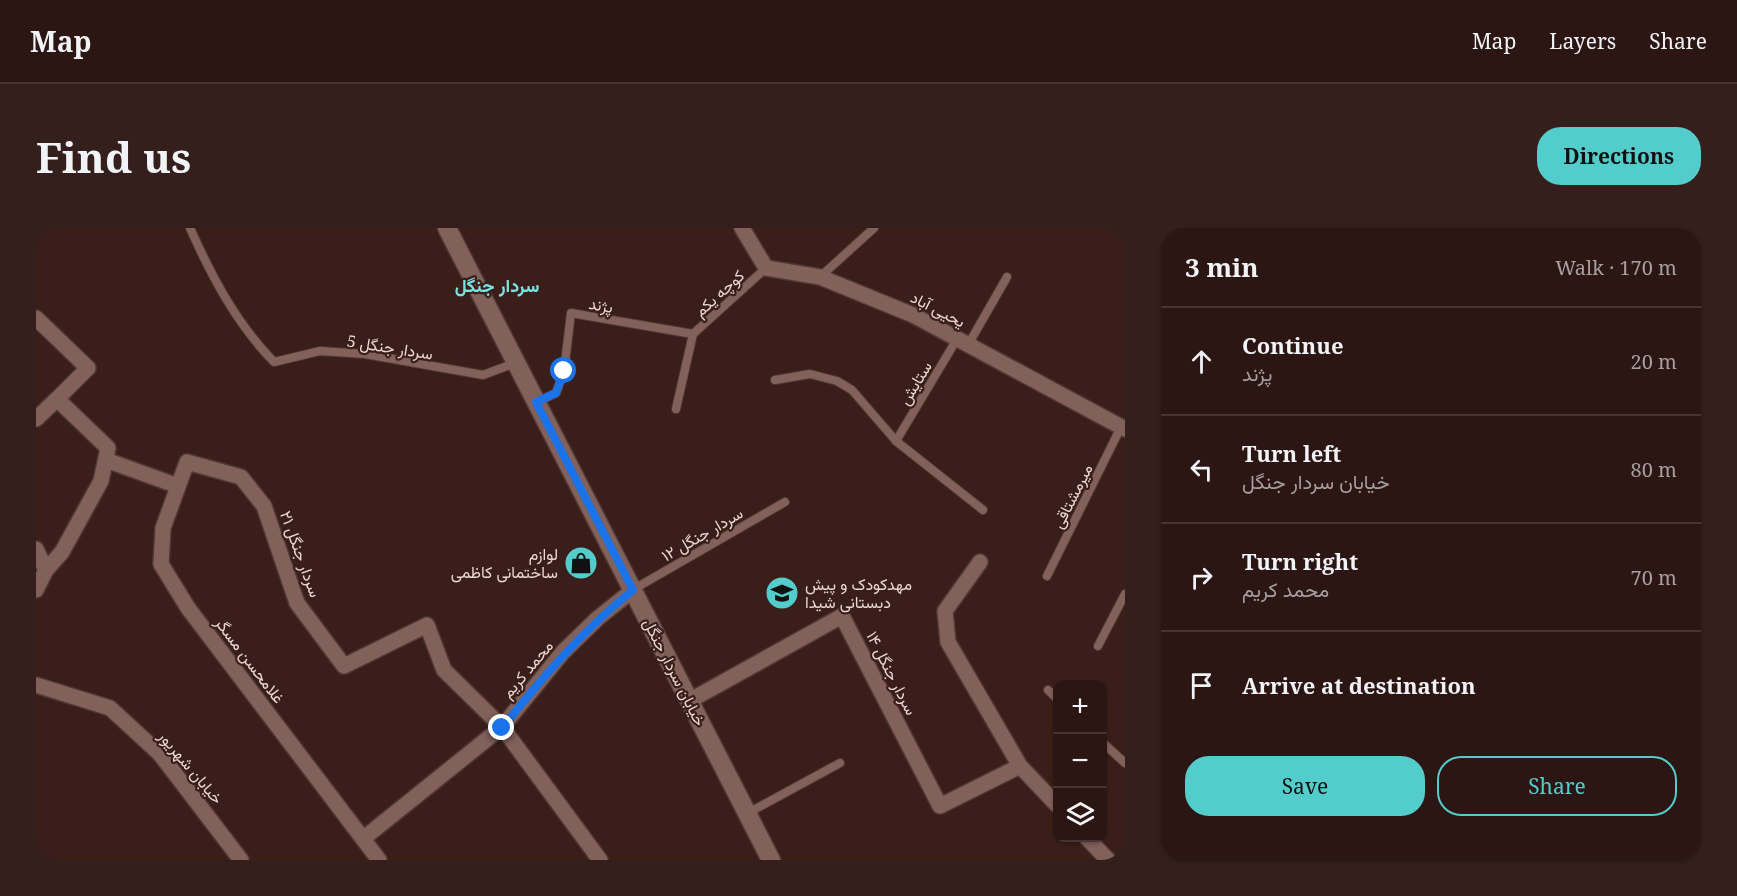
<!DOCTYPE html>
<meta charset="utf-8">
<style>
body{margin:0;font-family:"Noto Serif",Vazirmatn,serif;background:#341f1c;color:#f1f3f6}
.controls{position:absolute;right:18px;bottom:18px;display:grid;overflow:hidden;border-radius:12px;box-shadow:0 2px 4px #0004}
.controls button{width:54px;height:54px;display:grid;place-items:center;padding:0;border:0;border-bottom:2px solid #483533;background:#2c1613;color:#f1f3f6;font:30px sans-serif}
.stop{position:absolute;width:18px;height:18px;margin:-14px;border:4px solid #1a73e8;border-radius:50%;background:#fff}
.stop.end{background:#1a73e8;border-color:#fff;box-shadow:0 2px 6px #0008}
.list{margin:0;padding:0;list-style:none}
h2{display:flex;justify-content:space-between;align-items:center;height:78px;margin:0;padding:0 24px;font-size:26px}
h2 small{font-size:20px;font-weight:400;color:#a69fa0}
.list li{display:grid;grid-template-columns:39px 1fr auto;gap:18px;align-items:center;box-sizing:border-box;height:108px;padding:0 24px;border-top:2px solid #483533}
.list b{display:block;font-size:22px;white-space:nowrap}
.list p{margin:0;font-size:20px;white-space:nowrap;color:#a69fa0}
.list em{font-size:20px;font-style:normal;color:#a69fa0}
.actions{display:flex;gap:12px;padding:18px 24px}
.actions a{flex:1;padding:14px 0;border:2px solid #53cdcb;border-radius:24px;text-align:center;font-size:21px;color:#53cdcb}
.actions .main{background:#53cdcb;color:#111}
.icon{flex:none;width:33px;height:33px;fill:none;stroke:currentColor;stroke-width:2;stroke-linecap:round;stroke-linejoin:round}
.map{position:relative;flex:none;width:1089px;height:632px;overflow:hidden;border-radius:24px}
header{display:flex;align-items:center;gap:36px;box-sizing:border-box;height:84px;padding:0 30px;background:#2c1613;border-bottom:2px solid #483533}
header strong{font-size:28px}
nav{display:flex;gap:33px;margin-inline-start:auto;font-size:21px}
.intro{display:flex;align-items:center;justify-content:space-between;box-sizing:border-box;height:144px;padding:0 36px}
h1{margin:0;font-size:42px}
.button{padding:15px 27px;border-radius:24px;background:#53cdcb;color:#111;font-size:21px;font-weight:700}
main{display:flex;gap:36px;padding:0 36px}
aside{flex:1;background:#2c1613;border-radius:24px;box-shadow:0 2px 4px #0004}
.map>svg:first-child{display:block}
</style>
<header>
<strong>Map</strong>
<nav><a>Map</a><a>Layers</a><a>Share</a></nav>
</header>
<div class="intro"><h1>Find us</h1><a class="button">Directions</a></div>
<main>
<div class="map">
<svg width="1089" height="632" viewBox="0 0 1089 632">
<rect width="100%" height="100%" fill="#3a1e19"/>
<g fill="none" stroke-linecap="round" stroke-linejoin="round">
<!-- service casing -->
<g stroke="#503935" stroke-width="10">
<g id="service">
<path d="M154,0C176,49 200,95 238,134L284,123L329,126L447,147L479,135"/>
<polyline points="784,49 838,0"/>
<polyline points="932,117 971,49"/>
<polyline points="739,152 774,146 801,153 816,162 860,213 947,282"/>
<polyline points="501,174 520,165 528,143 535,85 657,106"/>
<polyline points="640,181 657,106 730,40"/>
<polyline points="860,213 921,111"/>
<polyline points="1011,348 1085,199"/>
<polyline points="598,361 749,274"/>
<polyline points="1062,418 1089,366"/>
<polyline points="1012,462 1022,472"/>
<polyline points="1066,514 1089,535"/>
<polyline points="712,585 804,535"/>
</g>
</g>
<!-- minor casing -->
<g stroke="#503935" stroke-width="18">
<g id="minor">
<polyline points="706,0 730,40 784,49 877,87 1089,201"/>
<polyline points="0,90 52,140 21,171"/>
<polyline points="0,191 21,171 72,220 65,253 26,324 10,342 0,362"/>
<polyline points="70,232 142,258"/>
<polyline points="0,321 10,342"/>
<polyline points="944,334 909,383 912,414 984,538 1022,578"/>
<polyline points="0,457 74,480 124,526 205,632"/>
<polyline points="653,473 806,388 904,578 984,538"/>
<polyline points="328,610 466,499 527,424 562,390 597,362"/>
<polyline points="1051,610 1072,632"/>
<polyline points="343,632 152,380 125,336 127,300 151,234 205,249 228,278 261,375 308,438 391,397 408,442 466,499 564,632"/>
</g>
</g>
<!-- secondary casing -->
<g stroke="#503935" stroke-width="21">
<polyline id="secondary" points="411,0 735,632"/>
</g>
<!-- service -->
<use href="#service" stroke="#82615b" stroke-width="8"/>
<!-- minor -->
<use href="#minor" stroke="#82615b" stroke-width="15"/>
<!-- secondary -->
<use href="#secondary" stroke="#82615b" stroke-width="18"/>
</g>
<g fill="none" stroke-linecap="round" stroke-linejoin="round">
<!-- route -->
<path stroke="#1a73e8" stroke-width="8" d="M466,500C507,449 545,404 597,362L500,174L520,165L528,143"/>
</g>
<!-- icons -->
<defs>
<g id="shop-disc" transform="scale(1.725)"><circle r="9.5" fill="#53cdcb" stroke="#3a1e19"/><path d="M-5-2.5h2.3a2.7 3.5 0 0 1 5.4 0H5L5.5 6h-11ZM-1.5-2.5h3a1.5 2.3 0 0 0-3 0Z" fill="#111"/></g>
<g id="school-disc" transform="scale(1.725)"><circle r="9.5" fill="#53cdcb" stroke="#3a1e19"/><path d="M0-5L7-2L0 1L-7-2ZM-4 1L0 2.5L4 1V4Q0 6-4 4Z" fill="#111"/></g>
</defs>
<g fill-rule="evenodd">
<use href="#shop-disc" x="545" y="335"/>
<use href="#school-disc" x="746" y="365"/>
</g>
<g text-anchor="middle" stroke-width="4.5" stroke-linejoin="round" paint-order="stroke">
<!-- street labels -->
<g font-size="16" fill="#ead6d2" stroke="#3a1e19">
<text transform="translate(683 65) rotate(-42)" y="6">کوچه یکم</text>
<text transform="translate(565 77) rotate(10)" y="6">پژند</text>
<text transform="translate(902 81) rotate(27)" y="6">یحیی آباد</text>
<text transform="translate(354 119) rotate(9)" y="6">سردار جنگل 5</text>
<text transform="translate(879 155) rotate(-59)" y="6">ستایش</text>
<text transform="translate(1036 268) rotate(-63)" y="6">میرمشتاقی</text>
<text transform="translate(666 306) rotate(-30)" y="6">سردار جنگل ۱۲</text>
<text transform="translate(265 326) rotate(70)" y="6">سردار جنگل ۲۱</text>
<text transform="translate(214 432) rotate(53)" y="6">غلامحسن مسگر</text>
<text transform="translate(491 441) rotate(-50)" y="6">محمد کریم</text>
<text transform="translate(639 444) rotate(63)" y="6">خیابان سردار جنگل</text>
<text transform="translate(856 445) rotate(63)" y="6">سردار جنگل ۱۴</text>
<text transform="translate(155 539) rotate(50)" y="6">خیابان شهریور</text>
</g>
<!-- poi labels -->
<g font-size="16" fill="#ead6d2" stroke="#3a1e19" text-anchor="end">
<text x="522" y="332">لوازم<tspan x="522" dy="18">ساختمانی کاظمی</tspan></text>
<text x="769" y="362" text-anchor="start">مهدکودک و پیش<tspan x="769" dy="18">دبستانی شیدا</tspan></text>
</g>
<!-- neighbourhood labels -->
<g font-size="18" font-weight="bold" fill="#78e4e2" stroke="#3a1e19">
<text x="461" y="64">سردار جنگل</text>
</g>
</g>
</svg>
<div class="controls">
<button>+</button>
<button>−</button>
<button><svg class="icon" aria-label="layers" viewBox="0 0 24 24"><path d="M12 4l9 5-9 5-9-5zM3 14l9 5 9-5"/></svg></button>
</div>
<div class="stop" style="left:528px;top:143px"></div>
<div class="stop end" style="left:466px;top:500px"></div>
</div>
<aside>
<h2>3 min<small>Walk · 170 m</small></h2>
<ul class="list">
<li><svg class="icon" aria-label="ahead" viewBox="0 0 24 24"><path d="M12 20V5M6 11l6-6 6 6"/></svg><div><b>Continue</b><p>پژند</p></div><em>20 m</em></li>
<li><svg class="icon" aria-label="left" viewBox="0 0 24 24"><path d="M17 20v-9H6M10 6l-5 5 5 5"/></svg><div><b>Turn left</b><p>خیابان سردار جنگل</p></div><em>80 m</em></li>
<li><svg class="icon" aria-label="right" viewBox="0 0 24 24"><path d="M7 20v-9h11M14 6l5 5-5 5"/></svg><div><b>Turn right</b><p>محمد کریم</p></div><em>70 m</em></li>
<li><svg class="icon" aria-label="arrive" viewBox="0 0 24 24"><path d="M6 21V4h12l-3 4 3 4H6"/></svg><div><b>Arrive at destination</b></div></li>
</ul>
<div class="actions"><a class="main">Save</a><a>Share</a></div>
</aside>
</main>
